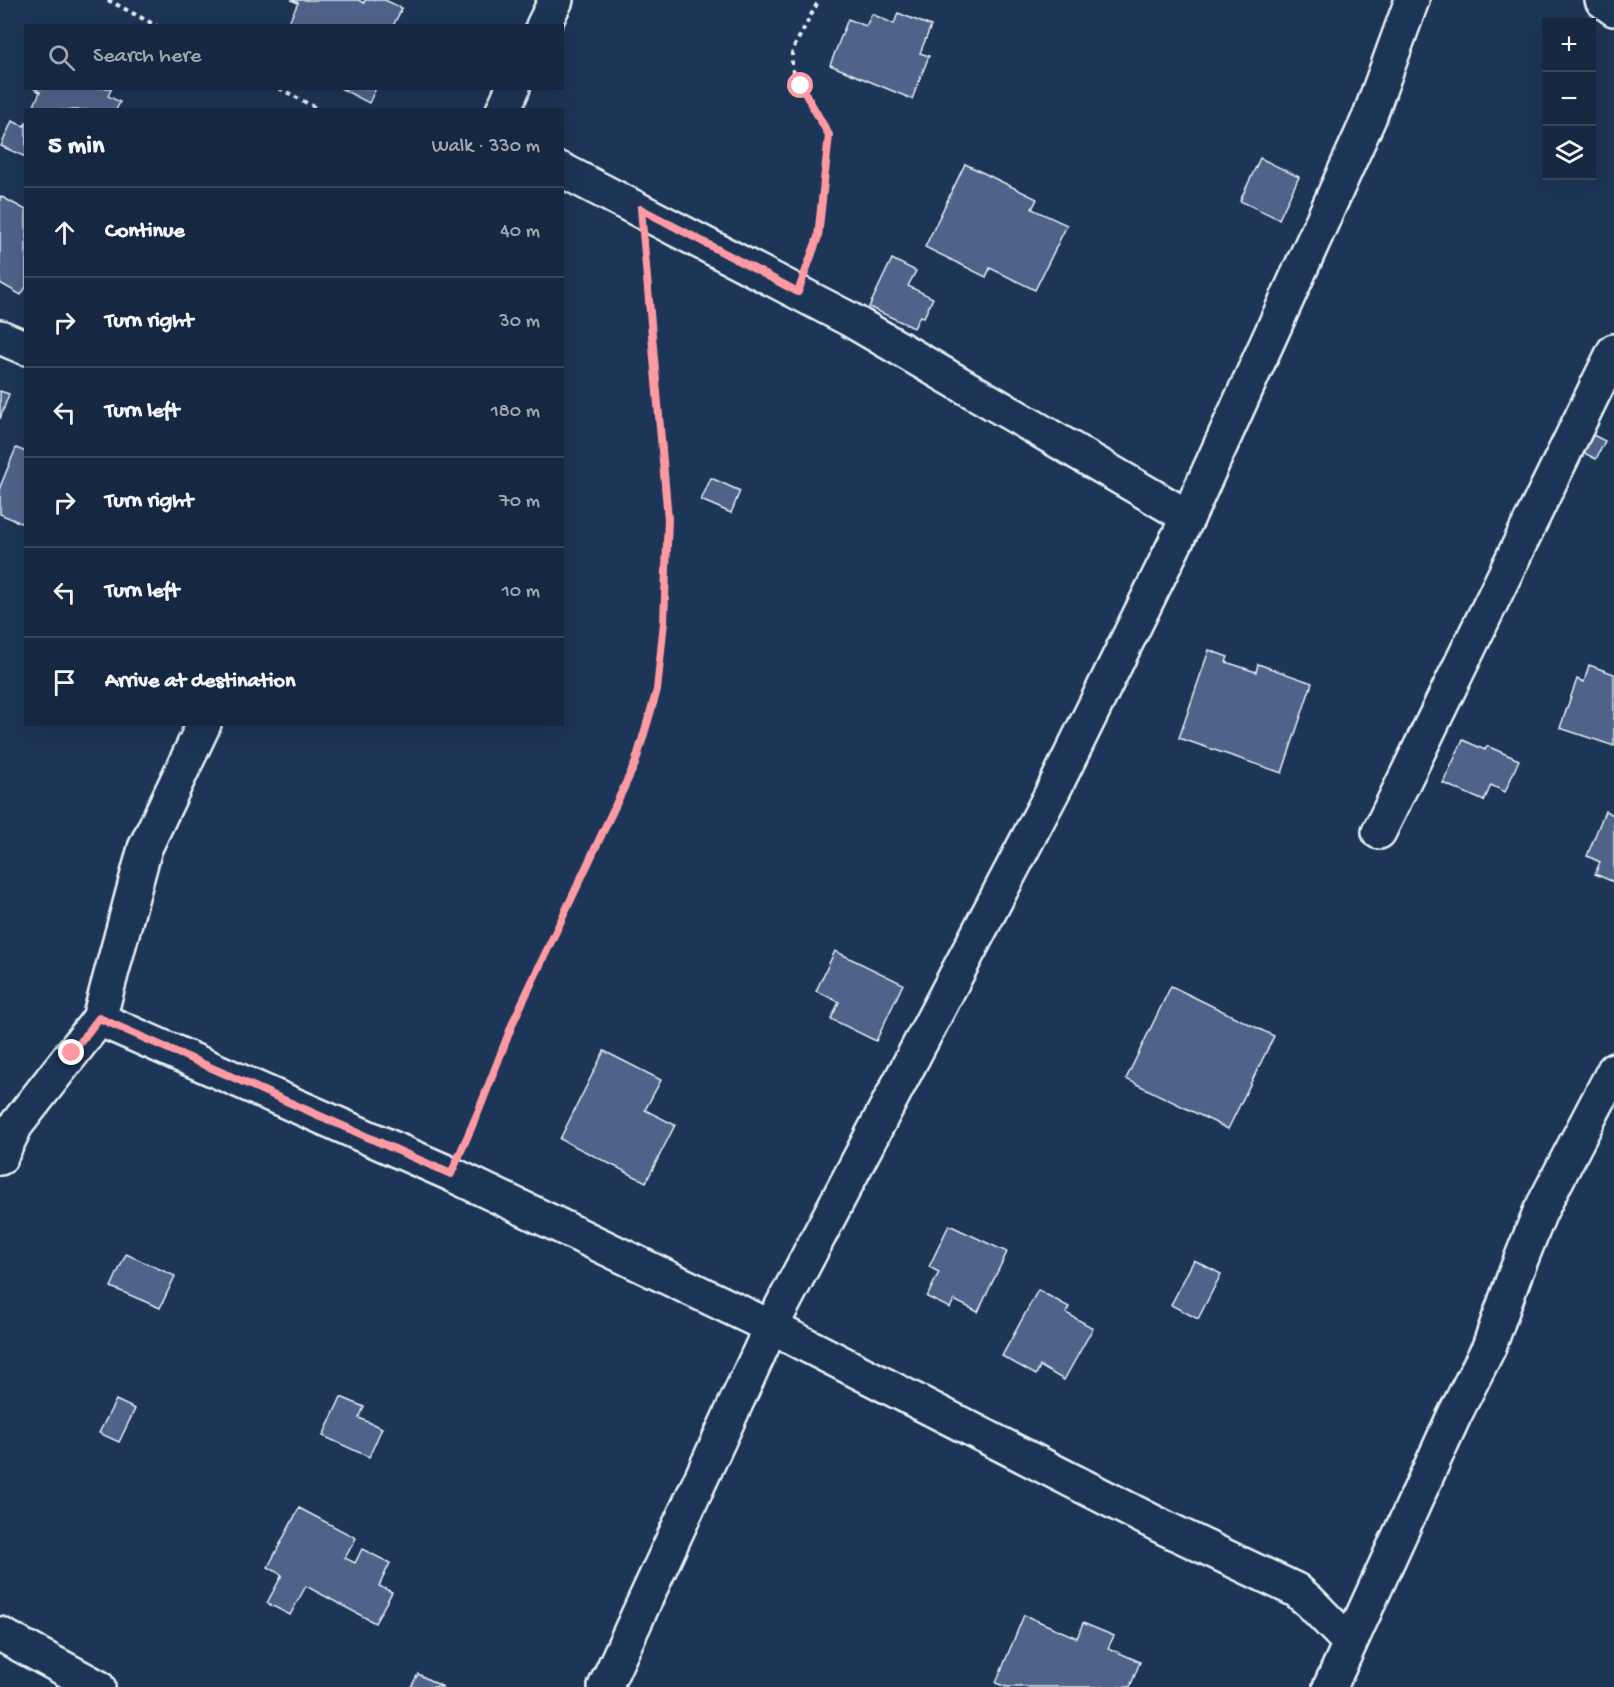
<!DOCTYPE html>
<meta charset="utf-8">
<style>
body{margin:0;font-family:"Gochi Hand",sans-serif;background:#23344c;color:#f1f3f6}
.controls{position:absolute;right:18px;top:18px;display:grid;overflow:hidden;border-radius:0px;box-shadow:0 6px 24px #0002}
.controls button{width:54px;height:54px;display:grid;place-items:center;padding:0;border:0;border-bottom:2px solid #35445a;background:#162841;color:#f1f3f6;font:30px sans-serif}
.stop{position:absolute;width:18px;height:18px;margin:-14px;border:4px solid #ff9aa2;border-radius:50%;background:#fff}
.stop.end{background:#ff9aa2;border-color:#fff;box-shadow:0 2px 6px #0008}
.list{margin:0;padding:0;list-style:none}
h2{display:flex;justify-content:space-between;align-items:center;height:78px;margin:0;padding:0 24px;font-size:26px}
h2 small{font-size:20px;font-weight:400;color:#9ea6b1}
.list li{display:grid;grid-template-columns:39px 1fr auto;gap:18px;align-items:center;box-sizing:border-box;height:90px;padding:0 24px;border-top:2px solid #35445a}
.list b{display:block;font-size:22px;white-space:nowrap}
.list em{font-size:20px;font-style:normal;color:#9ea6b1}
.icon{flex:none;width:33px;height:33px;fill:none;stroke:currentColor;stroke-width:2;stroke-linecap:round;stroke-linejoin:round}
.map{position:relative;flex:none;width:1614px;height:1687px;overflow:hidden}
.search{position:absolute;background:#162841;box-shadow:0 6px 24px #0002;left:24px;top:24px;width:540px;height:66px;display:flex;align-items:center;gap:15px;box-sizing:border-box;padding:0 21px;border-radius:0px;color:#9ea6b1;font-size:22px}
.panel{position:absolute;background:#162841;box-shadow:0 6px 24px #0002;left:24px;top:108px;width:540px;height:618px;border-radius:0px}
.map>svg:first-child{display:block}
</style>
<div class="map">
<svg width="1614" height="1687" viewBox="0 0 1614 1687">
<rect width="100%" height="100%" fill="#1d3557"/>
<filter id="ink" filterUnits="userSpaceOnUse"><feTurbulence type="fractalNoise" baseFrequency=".0167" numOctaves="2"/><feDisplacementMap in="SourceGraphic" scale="12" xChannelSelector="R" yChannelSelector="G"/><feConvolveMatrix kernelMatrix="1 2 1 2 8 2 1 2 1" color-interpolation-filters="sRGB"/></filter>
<g filter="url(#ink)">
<!-- building -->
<g fill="#50638a" stroke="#e8f1f8" stroke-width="1.5">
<polygon points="291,0 358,0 364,3 365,0 385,0 402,8 393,26 287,26 298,3"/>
<polygon points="898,13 931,26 920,53 929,56 912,99 830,65 848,19 866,26 872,14 894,24"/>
<polygon points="33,88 112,88 108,96 120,102 116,110 32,110 40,92"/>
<polygon points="340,88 376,88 369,103"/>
<polygon points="12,121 24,126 26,123 26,157 1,146"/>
<polygon points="1260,158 1299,177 1279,219 1240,201"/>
<polygon points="965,164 1037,199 1032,209 1067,225 1035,290 990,268 986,277 925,247"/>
<polygon points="0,196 26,210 26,287 21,295 0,283"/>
<polygon points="892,259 916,271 908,286 933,298 924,317 920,316 914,328 869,307"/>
<polygon points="0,391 9,394 0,419"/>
<polygon points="1593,435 1605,441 1596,459 1584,453"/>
<polygon points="16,448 26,452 26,525 0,514 0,487"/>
<polygon points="711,478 740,491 731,513 701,500"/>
<polygon points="1209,650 1228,657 1226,662 1256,672 1258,664 1312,683 1282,773 1179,738"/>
<polygon points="1589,665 1614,674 1614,746 1560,728 1577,679 1584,682"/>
<polygon points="1463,740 1485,750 1487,746 1519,760 1505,792 1491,785 1484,801 1443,783"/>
<polygon points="1605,811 1614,815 1614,882 1595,874 1600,862 1587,856"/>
<polygon points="835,951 903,984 876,1041 831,1019 839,1002 816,991"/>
<polygon points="1171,986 1274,1036 1228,1129 1126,1079"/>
<polygon points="604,1051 661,1080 645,1110 675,1125 646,1182 560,1139"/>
<polygon points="949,1225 1007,1252 978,1312 954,1300 950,1308 927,1297 939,1272 929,1267"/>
<polygon points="126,1254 175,1276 160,1308 111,1287"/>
<polygon points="1194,1260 1221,1274 1198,1319 1171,1305"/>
<polygon points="1038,1290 1069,1307 1066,1313 1093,1328 1064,1380 1040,1366 1036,1375 1002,1356"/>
<polygon points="341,1397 364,1407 359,1418 382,1428 369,1457 323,1436"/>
<polygon points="116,1400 135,1409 119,1442 99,1433"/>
<polygon points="299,1508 356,1538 345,1558 355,1563 362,1549 390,1563 379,1586 392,1592 375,1623 306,1586 290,1615 267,1603 282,1575 268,1567"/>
<polygon points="1024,1615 1077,1638 1083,1623 1114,1636 1108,1648 1140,1662 1130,1687 1006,1687 996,1683"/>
<polygon points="418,1674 443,1687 411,1687"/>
</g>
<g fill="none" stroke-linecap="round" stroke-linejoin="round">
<!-- street casing -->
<g stroke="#e8f1f8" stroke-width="38">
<g id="street">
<polyline points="1602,0 1614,9"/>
<polyline points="543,26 556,0"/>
<polyline points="503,110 513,88"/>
<polyline points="562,170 849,319 1188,517"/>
<polyline points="0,337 26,348"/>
<polyline points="1379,832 1614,351"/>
<polyline points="99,1019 451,1174 771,1327 1165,1528 1296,1590 1310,1602 1350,1643"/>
<polyline points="0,1158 16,1125 99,1019 145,848 204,724"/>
<polyline points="0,1634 98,1687"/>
<polyline points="605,1687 771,1327 1054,789 1188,517 1369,118 1412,0"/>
<polyline points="1330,1687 1454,1416 1489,1347 1514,1277 1540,1212 1614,1070"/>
</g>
</g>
<!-- path -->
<g stroke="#e8f1f8" stroke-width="4" stroke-dasharray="4.5 4.5" stroke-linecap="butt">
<polyline points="108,0 157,26"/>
<polyline points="279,88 320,110"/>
<polyline points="809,260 818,236 829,135 792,69 792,51 819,0"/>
<polyline points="466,1141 514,1020 635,764 657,690 664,622 667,519 645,254"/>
</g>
<!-- street -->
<use href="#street" stroke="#1d3557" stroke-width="33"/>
</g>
</g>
<g fill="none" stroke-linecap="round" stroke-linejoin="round" filter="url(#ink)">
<!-- route -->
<polyline stroke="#ff9aa2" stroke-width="8" points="72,1053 99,1018 451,1174 479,1110 514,1020 635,764 657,690 664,622 668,519 641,209 798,292 818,237 829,135 801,86"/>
</g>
</svg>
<div class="controls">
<button>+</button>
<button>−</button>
<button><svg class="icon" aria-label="layers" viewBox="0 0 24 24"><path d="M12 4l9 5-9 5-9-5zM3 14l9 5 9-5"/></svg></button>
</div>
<div class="stop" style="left:801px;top:86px"></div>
<div class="stop end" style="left:72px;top:1053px"></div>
<div class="search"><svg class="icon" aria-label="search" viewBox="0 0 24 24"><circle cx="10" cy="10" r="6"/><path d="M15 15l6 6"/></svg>Search here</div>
<section class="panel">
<h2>5 min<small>Walk · 330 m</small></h2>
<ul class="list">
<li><svg class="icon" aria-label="ahead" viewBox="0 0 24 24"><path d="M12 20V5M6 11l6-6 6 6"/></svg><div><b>Continue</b></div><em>40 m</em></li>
<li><svg class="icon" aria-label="right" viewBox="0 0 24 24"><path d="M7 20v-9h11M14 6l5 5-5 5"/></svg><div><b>Turn right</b></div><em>30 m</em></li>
<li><svg class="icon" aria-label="left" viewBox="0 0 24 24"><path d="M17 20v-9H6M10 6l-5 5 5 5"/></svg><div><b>Turn left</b></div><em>180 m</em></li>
<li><svg class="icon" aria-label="right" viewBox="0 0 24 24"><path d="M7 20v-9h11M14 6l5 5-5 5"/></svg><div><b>Turn right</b></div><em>70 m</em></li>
<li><svg class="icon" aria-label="left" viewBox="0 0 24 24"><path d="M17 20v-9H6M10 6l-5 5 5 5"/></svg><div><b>Turn left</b></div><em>10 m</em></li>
<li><svg class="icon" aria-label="arrive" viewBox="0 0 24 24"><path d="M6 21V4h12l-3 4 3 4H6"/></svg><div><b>Arrive at destination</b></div></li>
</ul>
</section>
</div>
